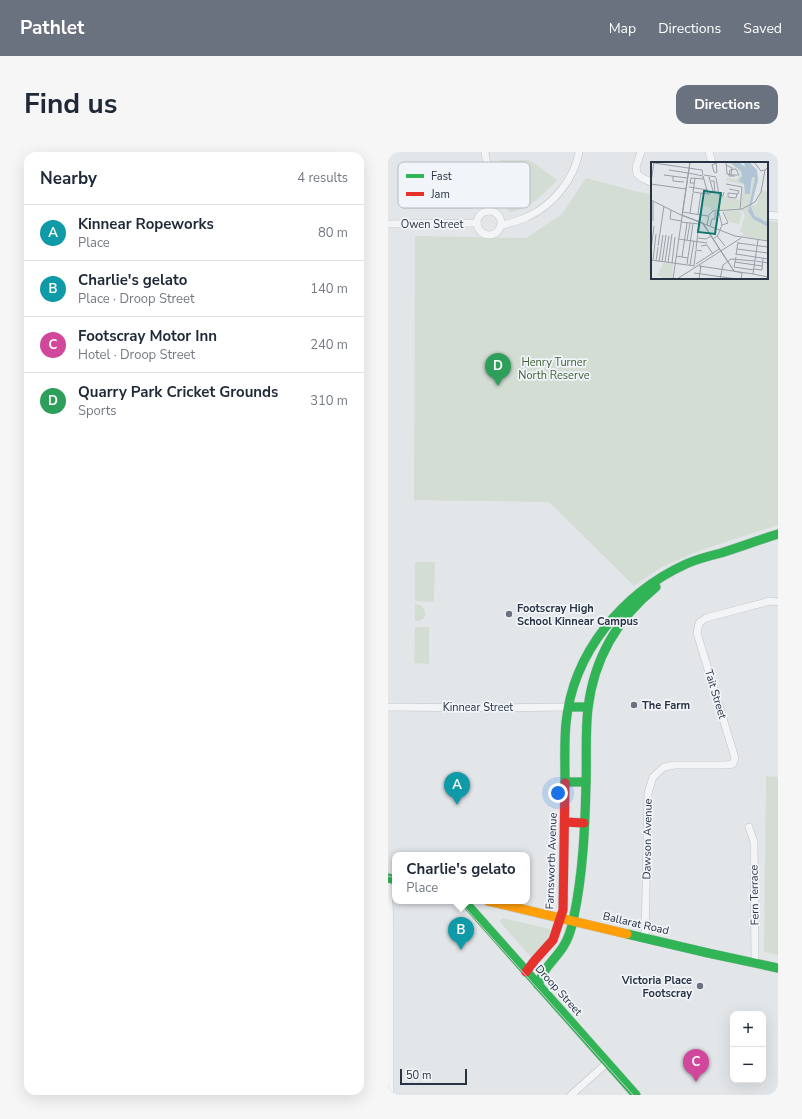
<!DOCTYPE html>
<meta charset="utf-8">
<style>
body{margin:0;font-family:"Nunito Sans",sans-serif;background:#f6f6f7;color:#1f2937}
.controls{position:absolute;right:12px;bottom:12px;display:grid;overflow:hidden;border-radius:8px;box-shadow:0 4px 16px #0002}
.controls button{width:36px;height:36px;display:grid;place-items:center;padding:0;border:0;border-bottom:1px solid #e0e1e3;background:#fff;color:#1f2937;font:20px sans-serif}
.scale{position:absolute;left:12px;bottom:10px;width:67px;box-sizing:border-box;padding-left:4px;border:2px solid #283444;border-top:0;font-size:11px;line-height:14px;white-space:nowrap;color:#283444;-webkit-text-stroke:3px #f1f4f8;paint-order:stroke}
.you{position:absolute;left:170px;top:641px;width:14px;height:14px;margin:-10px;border:3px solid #fff;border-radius:50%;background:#1a73e8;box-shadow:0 0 0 6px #1a73e833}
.badge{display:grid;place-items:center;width:26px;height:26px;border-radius:50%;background:#69727e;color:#fff;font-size:13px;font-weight:700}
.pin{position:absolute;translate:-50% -33px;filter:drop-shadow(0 1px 2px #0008)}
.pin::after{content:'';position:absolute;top:21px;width:14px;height:12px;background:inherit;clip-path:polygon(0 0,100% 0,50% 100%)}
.popup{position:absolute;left:4px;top:700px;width:138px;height:52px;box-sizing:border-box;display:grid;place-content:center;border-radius:8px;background:#fff;filter:drop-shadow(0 1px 3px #0005);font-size:13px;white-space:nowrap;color:#747a83}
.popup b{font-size:15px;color:#1f2937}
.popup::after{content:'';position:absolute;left:50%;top:100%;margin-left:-8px;border:8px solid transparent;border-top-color:#fff}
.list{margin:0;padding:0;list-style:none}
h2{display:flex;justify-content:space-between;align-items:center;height:52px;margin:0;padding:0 16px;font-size:17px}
h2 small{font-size:13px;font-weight:400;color:#747a83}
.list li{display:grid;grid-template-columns:26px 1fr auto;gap:12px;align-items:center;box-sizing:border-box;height:56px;padding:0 16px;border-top:1px solid #e0e1e3}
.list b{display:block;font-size:15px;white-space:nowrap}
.list p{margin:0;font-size:13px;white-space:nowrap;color:#747a83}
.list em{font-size:13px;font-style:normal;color:#747a83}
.map{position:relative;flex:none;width:390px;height:943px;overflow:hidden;border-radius:12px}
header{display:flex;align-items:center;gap:24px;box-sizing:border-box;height:56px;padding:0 20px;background:#69727e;color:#fff}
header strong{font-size:19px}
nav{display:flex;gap:22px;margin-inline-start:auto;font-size:14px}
.intro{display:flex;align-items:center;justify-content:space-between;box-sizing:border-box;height:96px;padding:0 24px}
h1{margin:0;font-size:28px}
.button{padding:10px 18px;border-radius:12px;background:#69727e;color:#fff;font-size:14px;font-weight:700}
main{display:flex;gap:24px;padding:0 24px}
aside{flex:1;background:#fff;border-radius:12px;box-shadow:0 4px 16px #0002}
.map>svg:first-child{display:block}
</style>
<header>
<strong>Pathlet</strong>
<nav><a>Map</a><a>Directions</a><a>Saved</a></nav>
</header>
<div class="intro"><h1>Find us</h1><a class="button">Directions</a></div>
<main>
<aside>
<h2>Nearby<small>4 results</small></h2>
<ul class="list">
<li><span class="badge" style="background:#0f9aa8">A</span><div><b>Kinnear Ropeworks</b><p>Place</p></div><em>80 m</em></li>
<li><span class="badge" style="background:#0f9aa8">B</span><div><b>Charlie's gelato</b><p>Place · Droop Street</p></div><em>140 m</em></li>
<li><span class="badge" style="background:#d1479c">C</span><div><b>Footscray Motor Inn</b><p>Hotel · Droop Street</p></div><em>240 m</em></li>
<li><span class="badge" style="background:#2e9e5b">D</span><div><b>Quarry Park Cricket Grounds</b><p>Sports</p></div><em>310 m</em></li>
</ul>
</aside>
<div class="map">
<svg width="390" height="943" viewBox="0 0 390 943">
<rect width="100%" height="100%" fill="#e3e6e9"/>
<!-- green -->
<g fill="#d4ddd4">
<path d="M111,8H140L145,10L169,28C156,42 142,57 122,60L116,54Z"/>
<polygon points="198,26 251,40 264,42 264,126 379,126 379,69 390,70 390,373 313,398 274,415 246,434 161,350 26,348 27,84 138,86 174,62"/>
<polygon points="14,35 90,36 90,49 84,57 14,57"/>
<polygon points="27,410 47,410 46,450 27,449"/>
<path d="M27,452L34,454C40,461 37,470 27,469Z"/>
<polygon points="27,475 41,475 41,512 26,511"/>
<polygon points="378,624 390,625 390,803 376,800"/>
<path d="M115,766L162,777C162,789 150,797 143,805L111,769Z"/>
</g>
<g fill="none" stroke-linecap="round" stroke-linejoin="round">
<!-- street casing -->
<g stroke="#c1c4c7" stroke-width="8">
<g id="street">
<polyline points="97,0 100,21 100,59"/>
<polyline points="253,0 248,15 249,22 254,26 263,30"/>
<polyline points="321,0 324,11"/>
<circle cx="101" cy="71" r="12"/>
<polyline points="379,63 390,64"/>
<polyline points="0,72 89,71"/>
<path d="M112,74C121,71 131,69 139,65C164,54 186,28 191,0"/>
<polyline points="0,555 108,556 181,555"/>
<polyline points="361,675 366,690 367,811"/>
<polyline points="0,726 2,776 2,943"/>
<polyline points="257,785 260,641 265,625 276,615 287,613 338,613 345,612 347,606 309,481 311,471 318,466 382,449 390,450"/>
<polyline points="183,943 219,911"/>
</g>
</g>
<!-- fast casing -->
<g stroke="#c1c4c7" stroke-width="10">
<g id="fast">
<polyline points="181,555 200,555"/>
<polyline points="177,630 198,630"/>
<path d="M177,631C177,611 176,591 178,571C185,500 235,441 298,412C309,407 321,404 333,401C352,395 371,388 390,382"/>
<polyline points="0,726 7,728"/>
<polyline points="76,749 248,943"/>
<polyline points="239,782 320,801 390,816"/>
<path d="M150,833C156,815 165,810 175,795C181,786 184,775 186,764C195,721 197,676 198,632C199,606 197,581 200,556C206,506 230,466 268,435"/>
</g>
</g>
<!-- slow casing -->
<g stroke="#c1c4c7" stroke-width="10">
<polyline id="slow" points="100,749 239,782"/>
</g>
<!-- jam casing -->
<g stroke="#c1c4c7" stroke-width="10">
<g id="jam">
<polyline points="177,670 196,671"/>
<polyline points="138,820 147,808 165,788 175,758 177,631"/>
</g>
</g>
<!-- street -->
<use href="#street" stroke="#f3f4f5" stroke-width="7"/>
<!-- fast -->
<use href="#fast" stroke="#30b455" stroke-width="9"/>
<!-- slow -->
<use href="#slow" stroke="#ff9f0a" stroke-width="9"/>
<!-- jam -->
<use href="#jam" stroke="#e5322d" stroke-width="9"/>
<!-- tram -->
<g stroke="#ccced0" stroke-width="1">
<polyline points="0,724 7,726"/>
<polyline points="71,749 245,943"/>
</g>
</g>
<!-- markers -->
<g fill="#69727e" stroke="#f1f4f8" stroke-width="1.5">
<circle cx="121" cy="462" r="4"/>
<circle cx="246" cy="553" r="4"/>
<circle cx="312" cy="834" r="4"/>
</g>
<g text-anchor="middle" stroke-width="3.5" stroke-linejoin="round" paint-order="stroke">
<!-- street labels -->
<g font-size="11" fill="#283444" stroke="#f1f4f8">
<text x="44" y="76">Owen Street</text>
<text transform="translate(328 542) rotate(73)" y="4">Tait Street</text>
<text x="90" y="559">Kinnear Street</text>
<text transform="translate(259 687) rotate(-89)" y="4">Dawson Avenue</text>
<text transform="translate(163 709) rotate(-88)" y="4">Farnsworth Avenue</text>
<text transform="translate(366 743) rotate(-91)" y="4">Fern Terrace</text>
<text transform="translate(248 771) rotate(13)" y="4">Ballarat Road</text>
<text transform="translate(171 838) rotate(48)" y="4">Droop Street</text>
</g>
<!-- park labels -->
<g font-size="11" fill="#3f6035" stroke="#f1f4f8">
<text x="166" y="214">Henry Turner<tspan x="166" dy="13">North Reserve</tspan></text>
</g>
<!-- poi labels -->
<g font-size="11" font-weight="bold" fill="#283444" stroke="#f1f4f8" text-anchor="start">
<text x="129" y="460">Footscray High<tspan x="129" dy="13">School Kinnear Campus</tspan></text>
<text x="254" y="557">The Farm</text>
<text x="304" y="832" text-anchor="end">Victoria Place<tspan x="304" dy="13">Footscray</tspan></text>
</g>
</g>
<!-- overview -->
<g transform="translate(263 10)">
<rect width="117" height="117" fill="#e3e6e9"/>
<path d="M75,0H79L90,8L91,14L87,19L93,22L94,32L100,29L101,15L104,16L97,49L102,57L117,65V78L89,74L93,72L89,69L94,53L89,47L93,23L75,19L76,16L85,17L90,13L86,6L82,7L81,3ZM111,28L117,30V61L105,55L101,46L100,43H105ZM61,31L89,38L88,46L61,49L58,45L52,44L54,33ZM74,48H88L91,52L88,62L79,60L75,55ZM12,101L22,102L21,117H9L10,114H6Z" fill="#d4ddd4"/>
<path d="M79,0H88L94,5L93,0H98L106,8L107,18L100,45L104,54L117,61V65L102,57L97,49L104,16L101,15L99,32H94L93,22L87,19L91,14L90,9Z" fill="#b0c4d5"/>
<path fill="none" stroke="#989fa7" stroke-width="1" d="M39,0L31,53L52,61L83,109L91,111L90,117M75,0L76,12M103,0L110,9L114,8M3,1L51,8L52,13M65,1L61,3L63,10L66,11M75,3L81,6L80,13L76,12M18,8L37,11M66,10L65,1L69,0M37,11L52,14M13,13L36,16M53,13L65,15M80,13H88L85,7L79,8L78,14H84M22,14V19L33,20M52,14L57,32M65,16L68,33L72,34L73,30M60,19H63L64,32M0,21L3,0M44,21H39L40,16L53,17M0,22L35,27M75,22L91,25L89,47M38,25L57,28M42,30L56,32M42,30L44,16M77,31L87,32L88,29L78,27M77,31V35L85,36L86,32M57,33L62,29L58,15M0,38L30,53L84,74L117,79M20,48L19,57L30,59M31,50L57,54M72,50L77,61M39,51L42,31M47,52L50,31M2,59V39M30,60L48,62M52,62L69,88M56,63L58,53L62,49L91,47L104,40L110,30L114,8L117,5M59,64L61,57H64V51H68L71,63M66,74L74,84M47,76L55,77L60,74M27,77L56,81M62,77L67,73L71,63L77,61M36,78L39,61M107,78L102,112L117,115M87,81L117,85M7,84L13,44M50,84L56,83L62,92M45,87L48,60M86,87L117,91M0,88L3,64M69,88L83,109M85,92L117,97M85,93L87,80M25,94L37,96M31,95L36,61M85,95L83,105L103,108M0,98L44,104M2,98L5,72M5,99L7,85M105,99L117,101M8,100L12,73M11,100L15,73M14,100L18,74M84,100L111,104M17,101L21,72M21,101L24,75M36,102L42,62M45,102L68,87M39,103L43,79M43,103L45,88L51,89M48,104L102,112M103,107L111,108L112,96M43,111L86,117M22,117L39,0M26,117L90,76M48,117L50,103M69,117L72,103L80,97L104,99"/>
<path fill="#0f766e" fill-opacity="0.15" stroke="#0f766e" stroke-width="2" d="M53,29L70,31L64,72L47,70Z"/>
<rect width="117" height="117" fill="none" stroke="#283444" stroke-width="2"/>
</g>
<!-- legend -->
<rect x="10" y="10" width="132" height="46" rx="6" fill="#f1f4f8" stroke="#b5bac2" stroke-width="1"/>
<rect x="18" y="22" width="18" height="4" fill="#30b455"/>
<rect x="18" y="40" width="18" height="4" fill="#e5322d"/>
<g font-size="11" fill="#283444">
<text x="43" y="28">Fast</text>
<text x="43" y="46">Jam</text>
</g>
</svg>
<div class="controls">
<button>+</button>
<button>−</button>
</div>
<div class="scale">50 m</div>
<div class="you"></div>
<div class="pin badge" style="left:69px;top:653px;background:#0f9aa8">A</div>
<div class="pin badge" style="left:73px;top:798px;background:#0f9aa8">B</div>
<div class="popup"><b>Charlie's gelato</b>Place</div>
<div class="pin badge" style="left:308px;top:930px;background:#d1479c">C</div>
<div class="pin badge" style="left:110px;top:234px;background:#2e9e5b">D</div>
</div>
</main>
